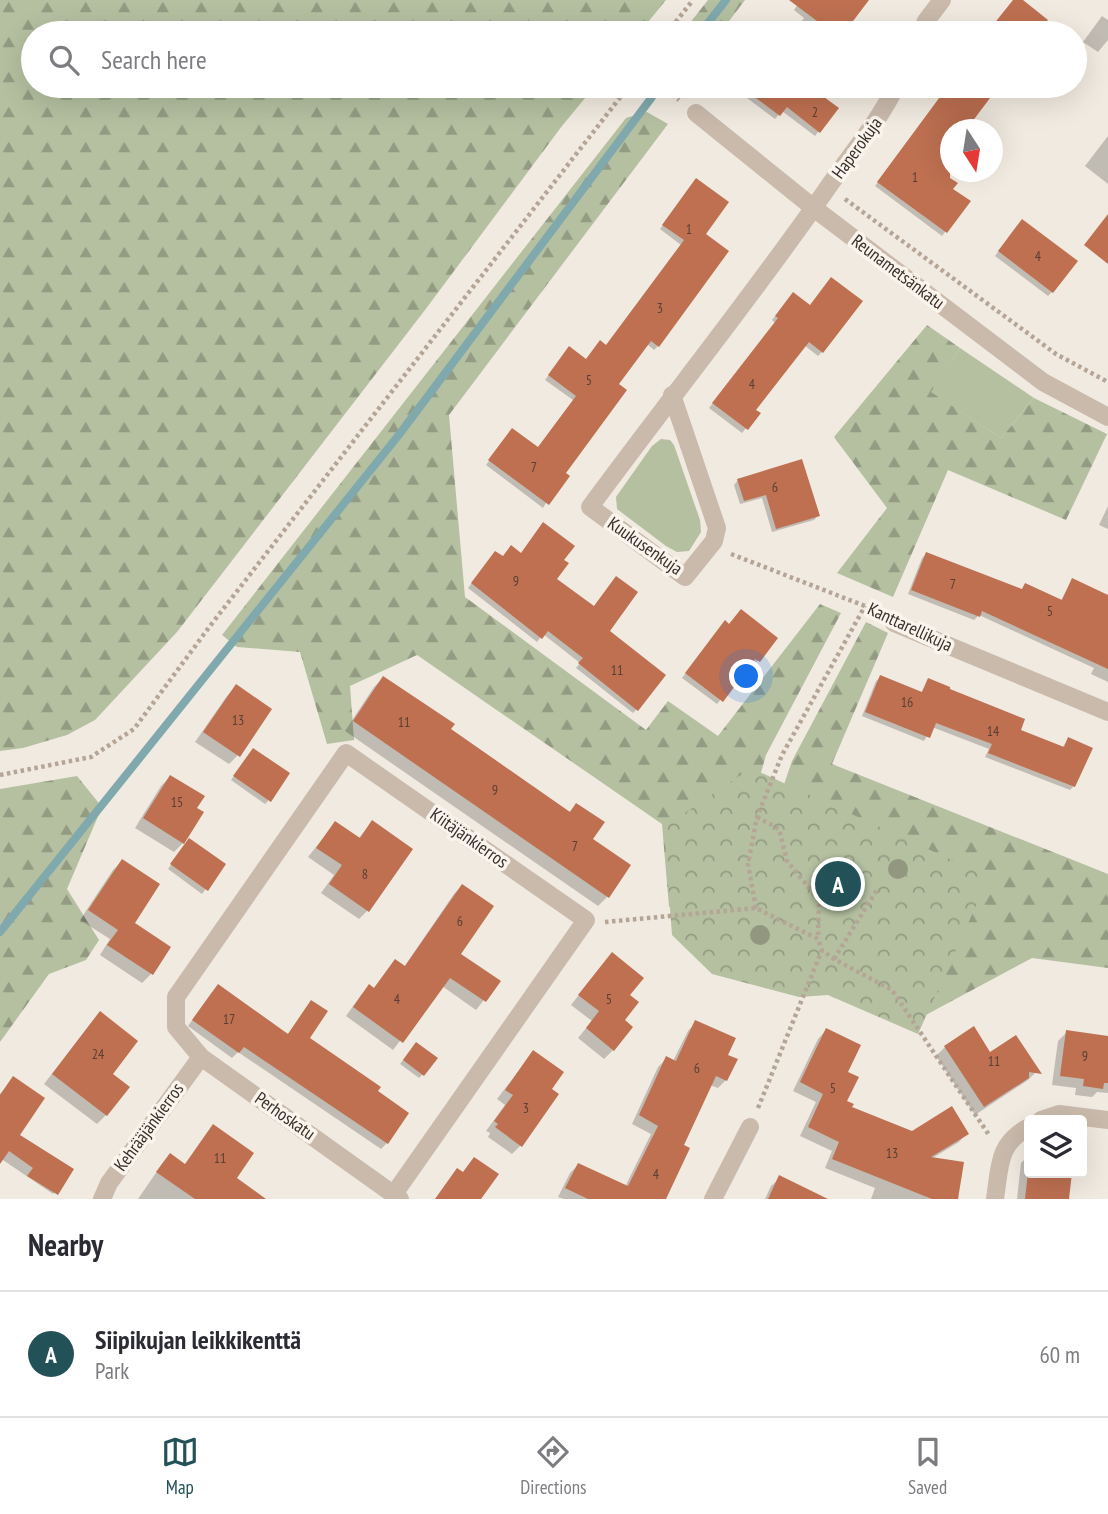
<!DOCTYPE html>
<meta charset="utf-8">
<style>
body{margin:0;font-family:"PT Sans Narrow",sans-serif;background:#f2f2f3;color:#2b2b33}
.controls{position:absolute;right:21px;bottom:21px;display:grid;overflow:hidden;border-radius:7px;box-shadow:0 7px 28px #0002}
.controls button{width:63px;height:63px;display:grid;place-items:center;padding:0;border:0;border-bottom:2px solid #e1e1e2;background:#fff;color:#2b2b33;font:35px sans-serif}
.compass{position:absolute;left:940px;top:119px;width:63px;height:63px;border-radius:50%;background:#fff;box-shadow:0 7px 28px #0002;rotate:168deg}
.you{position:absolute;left:747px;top:677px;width:24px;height:24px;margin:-18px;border:5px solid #fff;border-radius:50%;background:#1a73e8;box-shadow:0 0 0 10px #1a73e833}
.badge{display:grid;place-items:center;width:46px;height:46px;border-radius:50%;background:#225157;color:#fff;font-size:23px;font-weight:700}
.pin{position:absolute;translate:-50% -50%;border:4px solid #fff;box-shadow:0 2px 7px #0006}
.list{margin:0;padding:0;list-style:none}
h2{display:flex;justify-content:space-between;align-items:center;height:91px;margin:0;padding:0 28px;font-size:30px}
h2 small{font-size:23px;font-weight:400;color:#7c7c81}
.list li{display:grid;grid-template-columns:46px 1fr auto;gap:21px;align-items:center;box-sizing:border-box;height:126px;padding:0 28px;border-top:2px solid #e1e1e2}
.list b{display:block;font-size:26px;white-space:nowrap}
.list p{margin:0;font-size:23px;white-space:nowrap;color:#7c7c81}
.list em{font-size:23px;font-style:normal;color:#7c7c81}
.icon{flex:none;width:38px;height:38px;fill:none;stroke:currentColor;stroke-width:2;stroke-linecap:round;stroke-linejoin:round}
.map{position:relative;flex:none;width:1108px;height:1199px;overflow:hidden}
.search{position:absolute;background:#fff;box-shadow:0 7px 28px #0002;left:21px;right:21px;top:21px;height:77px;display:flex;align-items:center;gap:18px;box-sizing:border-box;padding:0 24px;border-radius:38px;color:#7c7c81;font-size:26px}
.sheet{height:217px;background:#fff}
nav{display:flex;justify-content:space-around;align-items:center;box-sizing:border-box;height:98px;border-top:2px solid #e1e1e2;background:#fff;font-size:19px;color:#7c7c81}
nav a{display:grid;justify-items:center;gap:4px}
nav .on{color:#225157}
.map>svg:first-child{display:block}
</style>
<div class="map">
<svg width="1108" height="1199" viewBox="0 0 1108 1199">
<defs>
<pattern id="forest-firs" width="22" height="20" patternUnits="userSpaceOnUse" patternTransform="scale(1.75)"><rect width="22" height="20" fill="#b4c0a0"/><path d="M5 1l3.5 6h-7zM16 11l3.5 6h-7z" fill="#939c83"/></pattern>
<pattern id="park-crowns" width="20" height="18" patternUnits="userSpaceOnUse" patternTransform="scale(1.75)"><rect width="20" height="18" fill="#b4c0a0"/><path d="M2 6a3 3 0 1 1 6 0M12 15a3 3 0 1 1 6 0" fill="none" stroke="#939c83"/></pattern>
</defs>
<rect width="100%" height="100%" fill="#f1eae0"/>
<!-- grass -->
<g fill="#b4c0a0">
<polygon points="960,348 1034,398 1001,438 930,392"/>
<polygon points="661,439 670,440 674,445 700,520 701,532 689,551 677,552 666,546 617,509 616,497 652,446"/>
</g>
<!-- forest -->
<g fill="url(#forest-firs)">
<polygon points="0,0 666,0 639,33 33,33 33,86 595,86 562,126 425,310 177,632 95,720 67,735 23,748 0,751"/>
<polygon points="708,0 745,0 720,33 682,33"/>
<polygon points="647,112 668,124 449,415 465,597 646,730 668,701 718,736 820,604 841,613 766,755 753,801 740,902 669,907 662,824 417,655 350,686 354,740 327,744 300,652 237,647 222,635 626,118"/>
<polygon points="927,325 960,348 931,392 1001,438 1034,398 1107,434 1066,520 948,470 893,597 837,573 887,508 834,437"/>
<polygon points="866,622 888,633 832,764 1108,874 1108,968 1032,958 922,1017 777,805 792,761"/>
<polygon points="77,776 102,807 67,889 99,940 86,960 49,974 0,1042 0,789"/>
</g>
<!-- park -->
<polygon fill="url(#park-crowns)" points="751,768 989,877 918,1034 828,995 799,997 712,974 672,935 664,827"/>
<!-- shadow -->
<g fill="#0003">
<polygon points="801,0 866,0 840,33 793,33 804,18 794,10"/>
<polygon points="1015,0 1020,0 1041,26 1050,33 989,33"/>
<polygon points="1102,16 1108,20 1108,40 1098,52 1083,42"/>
<polygon points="731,86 806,86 836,109 815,136 782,111 775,119"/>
<polygon points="950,86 997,86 963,130 950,130 950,147 947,152 950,154 950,159 941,173 951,189 968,202 942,236 875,186"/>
<polygon points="1108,136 1108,184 1085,166"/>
<polygon points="692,184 703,235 658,346 654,350 647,344 617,385 543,508 486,465 508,435 537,449 573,400 545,380 565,353 586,361 606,346 681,245 660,229"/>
<polygon points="1018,225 1052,292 1048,296 995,256"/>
<polygon points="789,298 822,352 818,356 804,345 754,411 758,414 742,433 709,408 775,323 772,320"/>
<polygon points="738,480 818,516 814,520 772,532 762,498 740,504 734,485"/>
<polygon points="1108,506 1108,529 1099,525"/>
<polygon points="520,554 562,561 555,579 608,631 637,709 633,713 576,668 580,663 543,634 537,642 468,588 491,557 502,558"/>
<polygon points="926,554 1020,591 1025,586 1060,602 1072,580 1108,600 1108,682 1091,674 1094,668 979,615 974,620 908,594 922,558"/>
<polygon points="721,627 776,638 754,665 750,662 717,704 682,678"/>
<polygon points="881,677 921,693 928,680 1019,731 1062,748 1068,739 1074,786 1070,790 985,757 989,749 932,727 924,741 862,716 876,681"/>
<polygon points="383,678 449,730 568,813 576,805 591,839 629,866 607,897 598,906 345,731 374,687"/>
<polygon points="236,687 238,755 229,764 195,742 227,696"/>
<polygon points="253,750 269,800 265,804 231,780"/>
<polygon points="170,777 195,809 183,843 174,852 135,828 161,786"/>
<polygon points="372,822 368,910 359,919 321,893 334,875 308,857 335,823 358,839"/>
<polygon points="185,844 224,865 202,894 168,869"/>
<polygon points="122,861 132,924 151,974 142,983 100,955 110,939 80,920 113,870"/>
<polygon points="462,886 458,954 498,982 476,1010 442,986 393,1050 346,1016 361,995 369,987 373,989 395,961 404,967 454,894"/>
<polygon points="603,964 628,996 613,1050 604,1059 578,1038 592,1021 571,1005"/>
<polygon points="212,992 287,1035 311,1002 307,1038 376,1092 387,1143 381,1149 238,1052 232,1058 188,1026"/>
<polygon points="696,1022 726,1055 726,1080 718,1088 710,1085 681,1146 664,1199 564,1199 558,1197 570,1173 578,1165 625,1187 651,1134 632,1124 658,1067 667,1058 673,1061 688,1031"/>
<polygon points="91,1023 106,1115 97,1124 44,1084"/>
<polygon points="826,1030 846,1073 845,1102 850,1108 912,1133 967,1133 959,1142 931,1159 956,1199 871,1199 875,1188 825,1168 832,1151 800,1136 816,1102 793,1091 818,1039"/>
<polygon points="1067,1032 1108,1037 1108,1093 1097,1092 1092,1097 1075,1095 1076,1088 1052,1085 1058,1041"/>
<polygon points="945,1047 990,1054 1037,1071 1028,1080 975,1115 936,1056"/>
<polygon points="412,1048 423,1074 419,1078 400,1064"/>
<polygon points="533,1052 549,1089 521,1145 512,1154 488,1137 490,1133 486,1131 505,1105 497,1099"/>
<polygon points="13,1079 17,1135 61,1187 53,1194 0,1158 0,1094"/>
<polygon points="1029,1155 1029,1173 1070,1173 1067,1199 1017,1199 1021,1163"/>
<polygon points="164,1161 234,1179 251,1199 138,1199"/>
<polygon points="780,1178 809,1199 765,1199 771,1186"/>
</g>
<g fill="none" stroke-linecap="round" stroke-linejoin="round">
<!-- stream -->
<g stroke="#80a9ad" stroke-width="8">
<polyline points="700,33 726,0"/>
<polyline points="0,932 398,436 652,97"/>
</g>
</g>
<!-- building -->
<g fill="#be7051">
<polygon points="789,0 869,0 844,33 833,33"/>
<polygon points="1013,0 1023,0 1048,20 1037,33 1004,33 993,25"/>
<polygon points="740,86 809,86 839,108 820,133 787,107 780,116"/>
<polygon points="948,86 999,86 966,130 950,130 950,178 958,183 953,189 971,201 947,233 877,182"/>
<polygon points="696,178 729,202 706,234 729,251 659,347 651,341 619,384 627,390 566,473 570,476 549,505 488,460 512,428 538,447 576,396 548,375 569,346 586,359 600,340 606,345 684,240 662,225"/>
<polygon points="1108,214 1108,264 1084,245"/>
<polygon points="1022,219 1078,261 1053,293 998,251"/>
<polygon points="831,277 863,301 823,353 809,342 756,410 761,413 748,430 712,403 778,318 775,316 793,292 810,305"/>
<polygon points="802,459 820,516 776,529 766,495 744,501 737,479"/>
<polygon points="543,522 575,546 564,560 569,563 557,579 594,606 616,576 638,592 610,631 666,675 638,711 578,663 583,658 548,631 542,639 471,583 495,551 503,556 511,545 521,553"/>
<polygon points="926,552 1022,589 1025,583 1062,600 1072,578 1108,595 1108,669 982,611 980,617 911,590"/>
<polygon points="741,609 778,638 760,662 755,659 723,702 685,673 725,620 729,624"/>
<polygon points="880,675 922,692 928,678 950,687 950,689 1025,719 1021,730 1064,747 1068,737 1093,748 1075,787 988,753 992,744 936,723 930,738 865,712"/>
<polygon points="383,676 455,724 451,729 570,812 576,803 605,822 593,839 631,865 609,898 353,721"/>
<polygon points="236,684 272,709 240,757 203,732"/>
<polygon points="253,748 290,773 271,802 233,776"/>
<polygon points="170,775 205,796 197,808 204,812 184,844 143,818"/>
<polygon points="372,820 413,849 369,912 329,884 342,865 316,848 335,821 360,838"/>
<polygon points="189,838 226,864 208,891 170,864"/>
<polygon points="122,859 160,884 135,923 171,947 153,975 107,945 118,930 88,910"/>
<polygon points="462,884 494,906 461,954 501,981 486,1002 450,978 403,1043 353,1007 369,984 374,988 395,959 405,966"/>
<polygon points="612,952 644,978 630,995 639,1002 625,1020 633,1027 614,1051 586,1028 599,1011 578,995"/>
<polygon points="218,984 288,1034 311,1000 328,1011 310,1038 381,1087 378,1091 409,1113 388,1144 244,1047 239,1053 192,1020"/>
<polygon points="100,1011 138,1041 113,1074 130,1087 107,1116 52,1074"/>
<polygon points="695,1020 736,1038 728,1055 738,1059 727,1081 716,1076 684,1145 690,1148 666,1199 588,1199 565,1188 578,1163 628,1186 658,1126 639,1115 666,1056 676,1061"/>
<polygon points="974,1026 990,1052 1016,1035 1042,1074 1029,1072 1029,1078 984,1107 944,1046"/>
<polygon points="826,1028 861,1045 848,1072 859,1077 847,1101 854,1104 852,1107 912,1131 952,1106 969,1134 931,1157 964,1162 958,1199 932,1199 832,1159 839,1142 808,1127 823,1094 800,1082"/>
<polygon points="1066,1030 1108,1036 1108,1083 1104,1083 1103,1089 1083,1086 1084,1079 1060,1076"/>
<polygon points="416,1042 438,1058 424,1076 403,1060"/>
<polygon points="533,1050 564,1072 552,1089 559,1094 522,1147 495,1127 498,1124 494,1121 513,1095 505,1090"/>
<polygon points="13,1076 45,1098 20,1135 74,1169 58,1195 27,1176 33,1168 9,1151 0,1164 0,1095"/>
<polygon points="213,1124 254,1153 237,1178 266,1199 195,1199 156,1172 170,1153 185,1164"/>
<polygon points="474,1157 499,1174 481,1199 435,1199 457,1168 463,1172"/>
<polygon points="1028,1173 1072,1173 1069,1199 1025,1199"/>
<polygon points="779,1175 828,1199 768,1199"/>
</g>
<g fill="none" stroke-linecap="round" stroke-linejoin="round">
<!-- path -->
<g stroke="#b5a596" stroke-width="4.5" stroke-dasharray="3.5 3.5" stroke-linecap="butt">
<polyline points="667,33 693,0"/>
<polyline points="661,86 679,100"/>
<polyline points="845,199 1056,354 1108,382"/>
<polyline points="731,554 865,606 878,614"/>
<polyline points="0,775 91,757 134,729 210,626 629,86"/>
<polyline points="757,817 779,829 787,861 819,900 818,939"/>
<polyline points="756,908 748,864 757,817 782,755 865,606"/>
<polyline points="605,922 756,908 818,939 822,950 834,959 892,990 989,1135"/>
<polyline points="834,959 878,888"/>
<polyline points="758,1108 822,950"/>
</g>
<!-- minor -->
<g stroke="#c9baac" stroke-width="18">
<polyline points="921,33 926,21 942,0"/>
<polyline points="696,113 815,209 1043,382 1108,417"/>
<path d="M672,395L717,528L714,541L685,577L590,507C670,398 755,293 831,183C854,150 879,121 896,86"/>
<polyline points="894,623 1108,712"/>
<polyline points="1041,1120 1059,1114 1108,1120"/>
<polyline points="394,1194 586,920 346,753 176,997 176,1027 201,1057 400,1199"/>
<polyline points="102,1199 109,1183 201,1057"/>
<polyline points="713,1199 750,1127"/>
<path d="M995,1199C1000,1167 997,1144 1029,1127"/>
</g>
</g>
<!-- trees -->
<g fill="#92987f">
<circle cx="898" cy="869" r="10"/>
<circle cx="760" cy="935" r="10"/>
</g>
<g text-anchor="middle" stroke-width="7" stroke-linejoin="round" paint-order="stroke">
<!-- number labels -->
<g font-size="14" fill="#5a3f34">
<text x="815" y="117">2</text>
<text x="915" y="182">1</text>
<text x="689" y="234">1</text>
<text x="1038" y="261">4</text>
<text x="660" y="313">3</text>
<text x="589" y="385">5</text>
<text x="752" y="389">4</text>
<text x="534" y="472">7</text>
<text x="775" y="492">6</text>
<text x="516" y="586">9</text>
<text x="953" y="589">7</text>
<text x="1050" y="616">5</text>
<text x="617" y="675">11</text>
<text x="907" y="707">16</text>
<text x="238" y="725">13</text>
<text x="404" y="727">11</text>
<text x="993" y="736">14</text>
<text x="495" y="795">9</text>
<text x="177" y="807">15</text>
<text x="575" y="851">7</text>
<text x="365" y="879">8</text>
<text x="460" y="926">6</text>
<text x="397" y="1004">4</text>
<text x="609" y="1004">5</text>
<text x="229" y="1024">17</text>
<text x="98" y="1059">24</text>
<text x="1085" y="1061">9</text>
<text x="994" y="1066">11</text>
<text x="697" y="1073">6</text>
<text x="833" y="1093">5</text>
<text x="526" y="1113">3</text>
<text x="892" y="1158">13</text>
<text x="220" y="1163">11</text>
<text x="656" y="1179">4</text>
</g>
<!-- street labels -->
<g font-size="18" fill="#382f2a" stroke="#f9f4ec">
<text transform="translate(857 148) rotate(-54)" y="6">Haperokuja</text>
<text transform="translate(898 272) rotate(37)" y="6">Reunametsänkatu</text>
<text transform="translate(645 546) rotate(35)" y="6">Kuukusenkuja</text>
<text transform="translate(910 627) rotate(25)" y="6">Kanttarellikuja</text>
<text transform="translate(469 838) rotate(35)" y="6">Kiitäjänkierros</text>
<text transform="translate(285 1116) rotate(35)" y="6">Perhoskatu</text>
<text transform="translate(149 1127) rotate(-54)" y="6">Kehrääjänkierros</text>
</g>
</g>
</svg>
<div class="controls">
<button><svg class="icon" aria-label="layers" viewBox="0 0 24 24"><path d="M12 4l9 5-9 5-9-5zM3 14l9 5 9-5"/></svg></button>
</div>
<svg class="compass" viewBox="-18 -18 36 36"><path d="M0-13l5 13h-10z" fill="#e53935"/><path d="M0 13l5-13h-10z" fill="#7c7c81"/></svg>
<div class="you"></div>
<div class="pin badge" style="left:838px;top:884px">A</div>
<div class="search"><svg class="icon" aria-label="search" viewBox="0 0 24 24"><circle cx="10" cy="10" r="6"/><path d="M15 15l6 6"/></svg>Search here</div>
</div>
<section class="sheet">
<h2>Nearby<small></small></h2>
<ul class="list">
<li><span class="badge">A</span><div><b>Siipikujan leikkikenttä</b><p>Park</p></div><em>60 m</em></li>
</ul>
</section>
<nav>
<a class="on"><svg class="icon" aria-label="map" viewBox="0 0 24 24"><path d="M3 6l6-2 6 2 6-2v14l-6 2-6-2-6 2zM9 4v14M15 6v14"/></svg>Map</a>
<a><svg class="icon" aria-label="directions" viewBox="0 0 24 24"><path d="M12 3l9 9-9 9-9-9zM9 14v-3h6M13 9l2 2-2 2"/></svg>Directions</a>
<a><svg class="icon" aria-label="saved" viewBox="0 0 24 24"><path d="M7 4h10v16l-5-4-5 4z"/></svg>Saved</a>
</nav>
